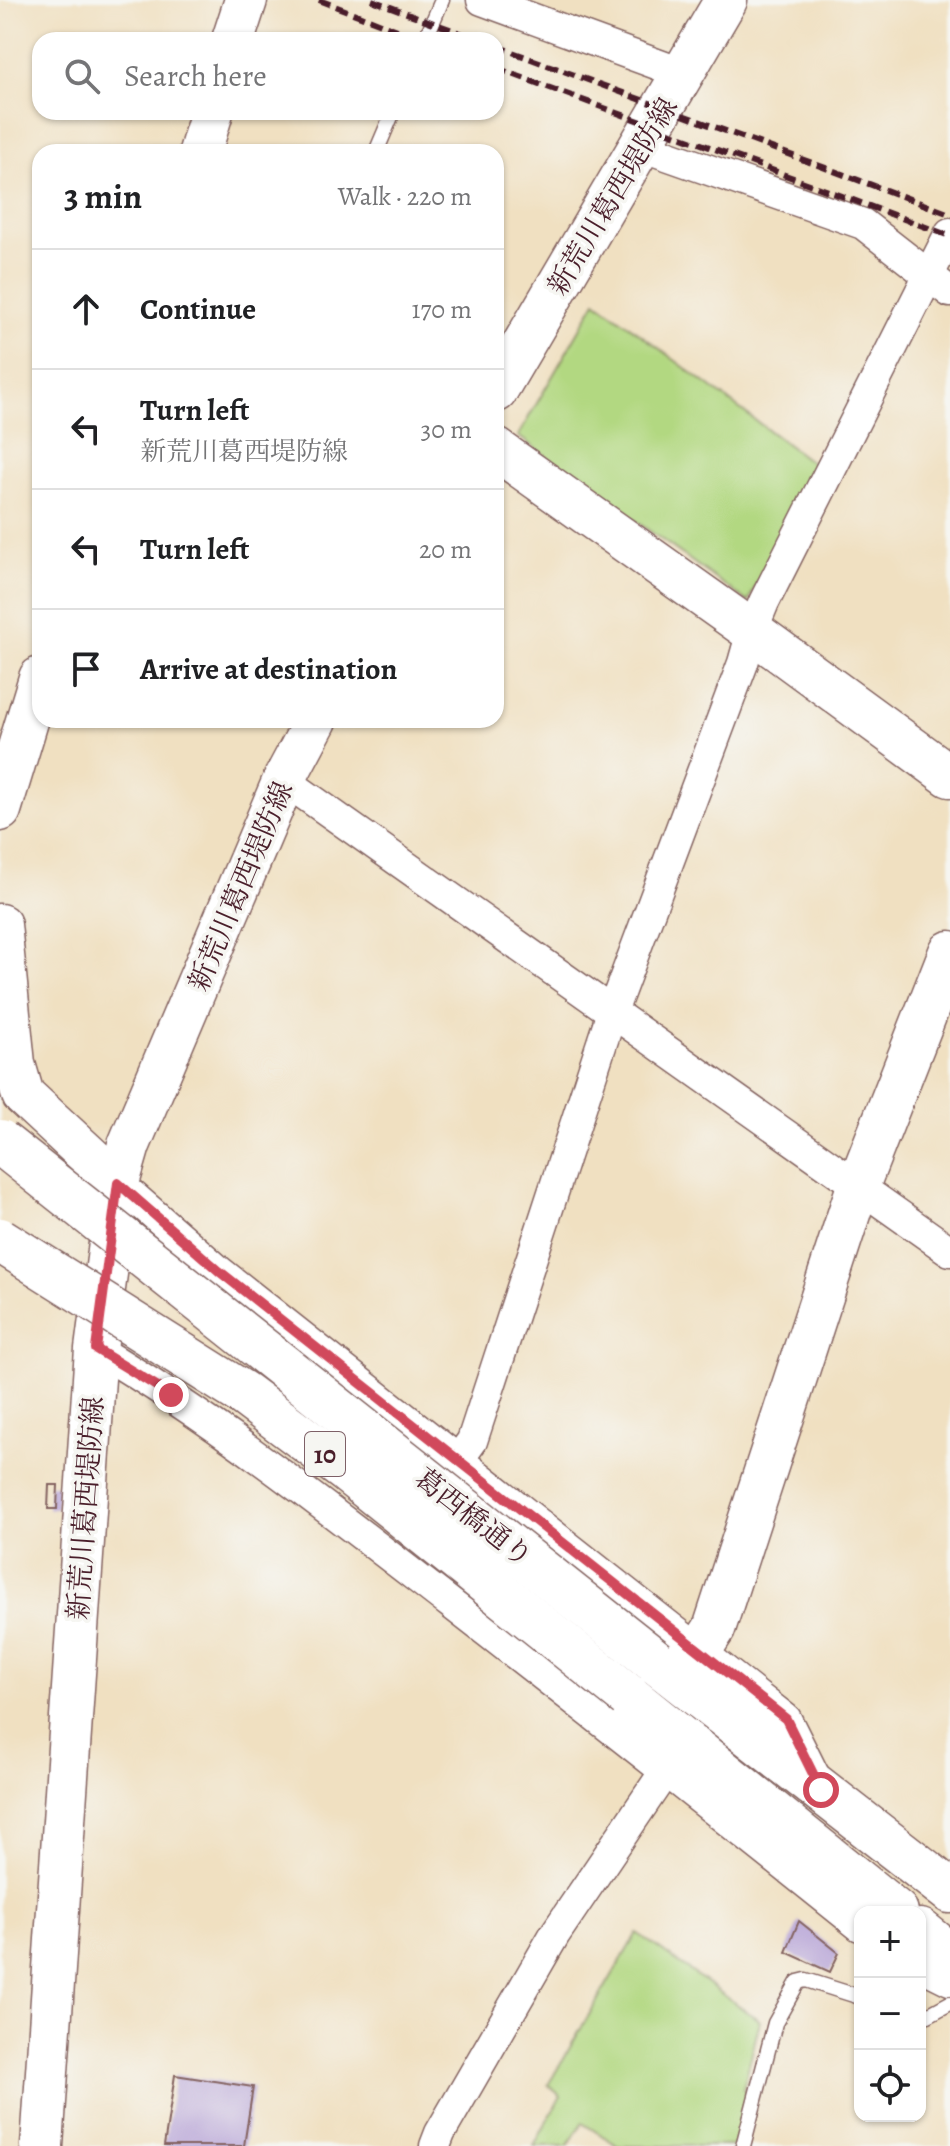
<!DOCTYPE html>
<meta charset="utf-8">
<style>
body{margin:0;font-family:Alegreya,"Noto Serif JP",serif;background:#f2f2f2;color:#202124}
.controls{position:absolute;right:24px;bottom:24px;display:grid;overflow:hidden;border-radius:16px;box-shadow:0 2px 6px #0004}
.controls button{width:72px;height:72px;display:grid;place-items:center;padding:0;border:0;border-bottom:2px solid #e0e0e0;background:#fff;color:#202124;font:40px sans-serif}
.stop{position:absolute;width:24px;height:24px;margin:-18px;border:6px solid #d1495b;border-radius:50%;background:#fff}
.stop.end{background:#d1495b;border-color:#fff;box-shadow:0 2px 8px #0008}
.list{margin:0;padding:0;list-style:none}
h2{display:flex;justify-content:space-between;align-items:center;height:104px;margin:0;padding:0 32px;font-size:34px}
h2 small{font-size:26px;font-weight:400;color:#757577}
.list li{display:grid;grid-template-columns:52px 1fr auto;gap:24px;align-items:center;box-sizing:border-box;height:120px;padding:0 32px;border-top:2px solid #e0e0e0}
.list b{display:block;font-size:30px;white-space:nowrap}
.list p{margin:0;font-size:26px;white-space:nowrap;color:#757577}
.list em{font-size:26px;font-style:normal;color:#757577}
.icon{flex:none;width:44px;height:44px;fill:none;stroke:currentColor;stroke-width:2;stroke-linecap:round;stroke-linejoin:round}
.map{position:relative;flex:none;width:950px;height:2146px;overflow:hidden}
.search{position:absolute;background:#fff;box-shadow:0 2px 6px #0004;left:32px;top:32px;width:472px;height:88px;display:flex;align-items:center;gap:20px;box-sizing:border-box;padding:0 28px;border-radius:24px;color:#757577;font-size:30px}
.panel{position:absolute;background:#fff;box-shadow:0 2px 6px #0004;left:32px;top:144px;width:472px;height:584px;border-radius:24px}
.map>svg:first-child{display:block}
</style>
<div class="map">
<svg width="950" height="2146" viewBox="0 0 950 2146">
<rect width="100%" height="100%" fill="#f6f6f2"/>
<filter id="ink" filterUnits="userSpaceOnUse"><feTurbulence type="fractalNoise" baseFrequency=".0125" numOctaves="2"/><feDisplacementMap in="SourceGraphic" scale="16" xChannelSelector="R" yChannelSelector="G"/><feConvolveMatrix kernelMatrix="1 2 1 2 8 2 1 2 1" color-interpolation-filters="sRGB"/></filter>
<filter id="wash" filterUnits="userSpaceOnUse"><feTurbulence type="fractalNoise" baseFrequency=".006" numOctaves="4" result="noise"/><feDisplacementMap in="SourceGraphic" scale="32" xChannelSelector="R" yChannelSelector="G"/><feGaussianBlur stdDeviation="1.8" result="paint"/><feColorMatrix in="noise" values="0 0 0 0 0 0 0 0 0 0 0 0 0 0 0 0 0 1.4 0 .05"/><feComposite in="paint" operator="in"/></filter>
<g filter="url(#wash)">
<rect width="100%" height="100%" fill="#f0e0c1"/>
<!-- green -->
<g fill="#b2d881" stroke="#7e7c56" stroke-width="2">
<polygon points="596,301 816,466 748,602 518,436"/>
<polygon points="637,1933 760,2021 743,2089 748,2092 738,2146 619,2146 582,2123 568,2146 534,2146 561,2096 548,2085"/>
</g>
<g id="blocks">
<!-- building -->
<g fill="#b19cd4">
<polygon points="49,1485 58,1485 57,1509 48,1509"/>
<polygon points="799,1921 839,1953 830,1972 786,1952"/>
<polygon points="175,2075 253,2087 244,2146 164,2146"/>
</g>
</g>
</g>
<g filter="url(#ink)">
<use href="#blocks" fill-opacity="0" stroke="#846360" stroke-width="2"/>
<g fill="none" stroke-linecap="round" stroke-linejoin="round">
<!-- lane casing -->
<g stroke="#846360" stroke-width="17">
<g id="lane">
<polyline points="425,40 442,0"/>
<polyline points="376,152 393,112"/>
<polyline points="920,2013 928,2015 950,2003"/>
<polyline points="743,2146 775,2023 798,1982 806,1980 860,1997"/>
</g>
</g>
<!-- street casing -->
<g stroke="#846360" stroke-width="33">
<g id="street">
<polyline points="482,0 684,74"/>
<polyline points="641,146 863,224 950,292"/>
<polyline points="284,780 950,1251"/>
<polyline points="118,1183 219,1271 786,1719 817,1781"/>
<path d="M96,1349C221,1424 336,1515 450,1603C588,1710 724,1817 860,1926"/>
<polyline points="459,1459 472,1441 612,1012 743,663 752,631 764,602 950,233"/>
<polyline points="920,1965 950,1980"/>
<polyline points="435,2146 440,2133 555,1934 666,1770"/>
</g>
</g>
<!-- secondary casing -->
<g stroke="#846360" stroke-width="45">
<g id="secondary">
<polyline points="233,40 246,0"/>
<polyline points="200,152 212,112"/>
<polyline points="496,391 726,0"/>
<polyline points="496,449 752,631 950,776"/>
<polyline points="0,810 40,678"/>
<polyline points="0,925 14,1064 23,1095 118,1183"/>
<polyline points="699,1652 714,1629 858,1186 950,952"/>
<polyline points="42,2146 96,1349 118,1183 129,1145 284,780 316,720"/>
</g>
</g>
<!-- primary casing -->
<g stroke="#846360" stroke-width="47">
<g id="primary">
<polyline points="656,1662 950,1891"/>
<polyline points="628,1696 896,1912"/>
<polyline points="920,1931 950,1955"/>
</g>
</g>
<!-- lane -->
<use href="#lane" stroke="#fff" stroke-width="14"/>
<!-- street -->
<use href="#street" stroke="#fff" stroke-width="30"/>
<!-- secondary -->
<use href="#secondary" stroke="#fff" stroke-width="42"/>
<!-- primary -->
<use href="#primary" stroke="#fff" stroke-width="44"/>
<!-- rail -->
<g stroke="#4a1f2b" stroke-width="6" stroke-dasharray="12 6" stroke-linecap="butt">
<polyline points="319,0 423,40"/>
<polyline points="372,0 479,40"/>
<polyline points="496,46 950,214"/>
<polyline points="496,68 950,236"/>
</g>
<!-- primary-bridge casing -->
<g stroke="#846360" stroke-width="47" stroke-linecap="butt">
<g id="primary-bridge">
<polyline points="0,1142 656,1662"/>
<polyline points="0,1240 244,1394 347,1471 628,1696"/>
</g>
</g>
<!-- primary-bridge -->
<use href="#primary-bridge" stroke="#fff" stroke-width="44"/>
</g>
</g>
<g fill="none" stroke-linecap="round" stroke-linejoin="round" filter="url(#ink)">
<!-- route -->
<polyline stroke="#d1495b" stroke-width="10" points="171,1395 96,1349 118,1183 219,1271 786,1719 821,1790"/>
</g>
<g text-anchor="middle" stroke-width="7" stroke-linejoin="round" paint-order="stroke">
<!-- shield labels -->
<rect fill="#f6f6f2" stroke="#7e6067" stroke-width="2" x="305" y="1432" width="40" height="44" rx="6"/>
<g font-size="26" font-weight="bold" fill="#4a1f2b">
<text x="325" y="1463">10</text>
</g>
<!-- street labels -->
<g font-size="28" fill="#4a1f2b" stroke="#f6f6f2">
<text transform="translate(612 196) rotate(-59)" y="10">新荒川葛西堤防線</text>
<text transform="translate(240 886) rotate(-67)" y="10">新荒川葛西堤防線</text>
<text transform="translate(85 1508) rotate(-86)" y="10">新荒川葛西堤防線</text>
<text transform="translate(474 1517) rotate(38)" y="10">葛西橋通り</text>
</g>
</g>
</svg>
<div class="controls">
<button>+</button>
<button>−</button>
<button><svg class="icon" aria-label="locate" viewBox="0 0 24 24"><circle cx="12" cy="12" r="6"/><path d="M12 2v4M12 18v4M2 12h4M18 12h4"/></svg></button>
</div>
<div class="stop" style="left:821px;top:1790px"></div>
<div class="stop end" style="left:171px;top:1395px"></div>
<div class="search"><svg class="icon" aria-label="search" viewBox="0 0 24 24"><circle cx="10" cy="10" r="6"/><path d="M15 15l6 6"/></svg>Search here</div>
<section class="panel">
<h2>3 min<small>Walk · 220 m</small></h2>
<ul class="list">
<li><svg class="icon" aria-label="ahead" viewBox="0 0 24 24"><path d="M12 20V5M6 11l6-6 6 6"/></svg><div><b>Continue</b></div><em>170 m</em></li>
<li><svg class="icon" aria-label="left" viewBox="0 0 24 24"><path d="M17 20v-9H6M10 6l-5 5 5 5"/></svg><div><b>Turn left</b><p>新荒川葛西堤防線</p></div><em>30 m</em></li>
<li><svg class="icon" aria-label="left" viewBox="0 0 24 24"><path d="M17 20v-9H6M10 6l-5 5 5 5"/></svg><div><b>Turn left</b></div><em>20 m</em></li>
<li><svg class="icon" aria-label="arrive" viewBox="0 0 24 24"><path d="M6 21V4h12l-3 4 3 4H6"/></svg><div><b>Arrive at destination</b></div></li>
</ul>
</section>
</div>
